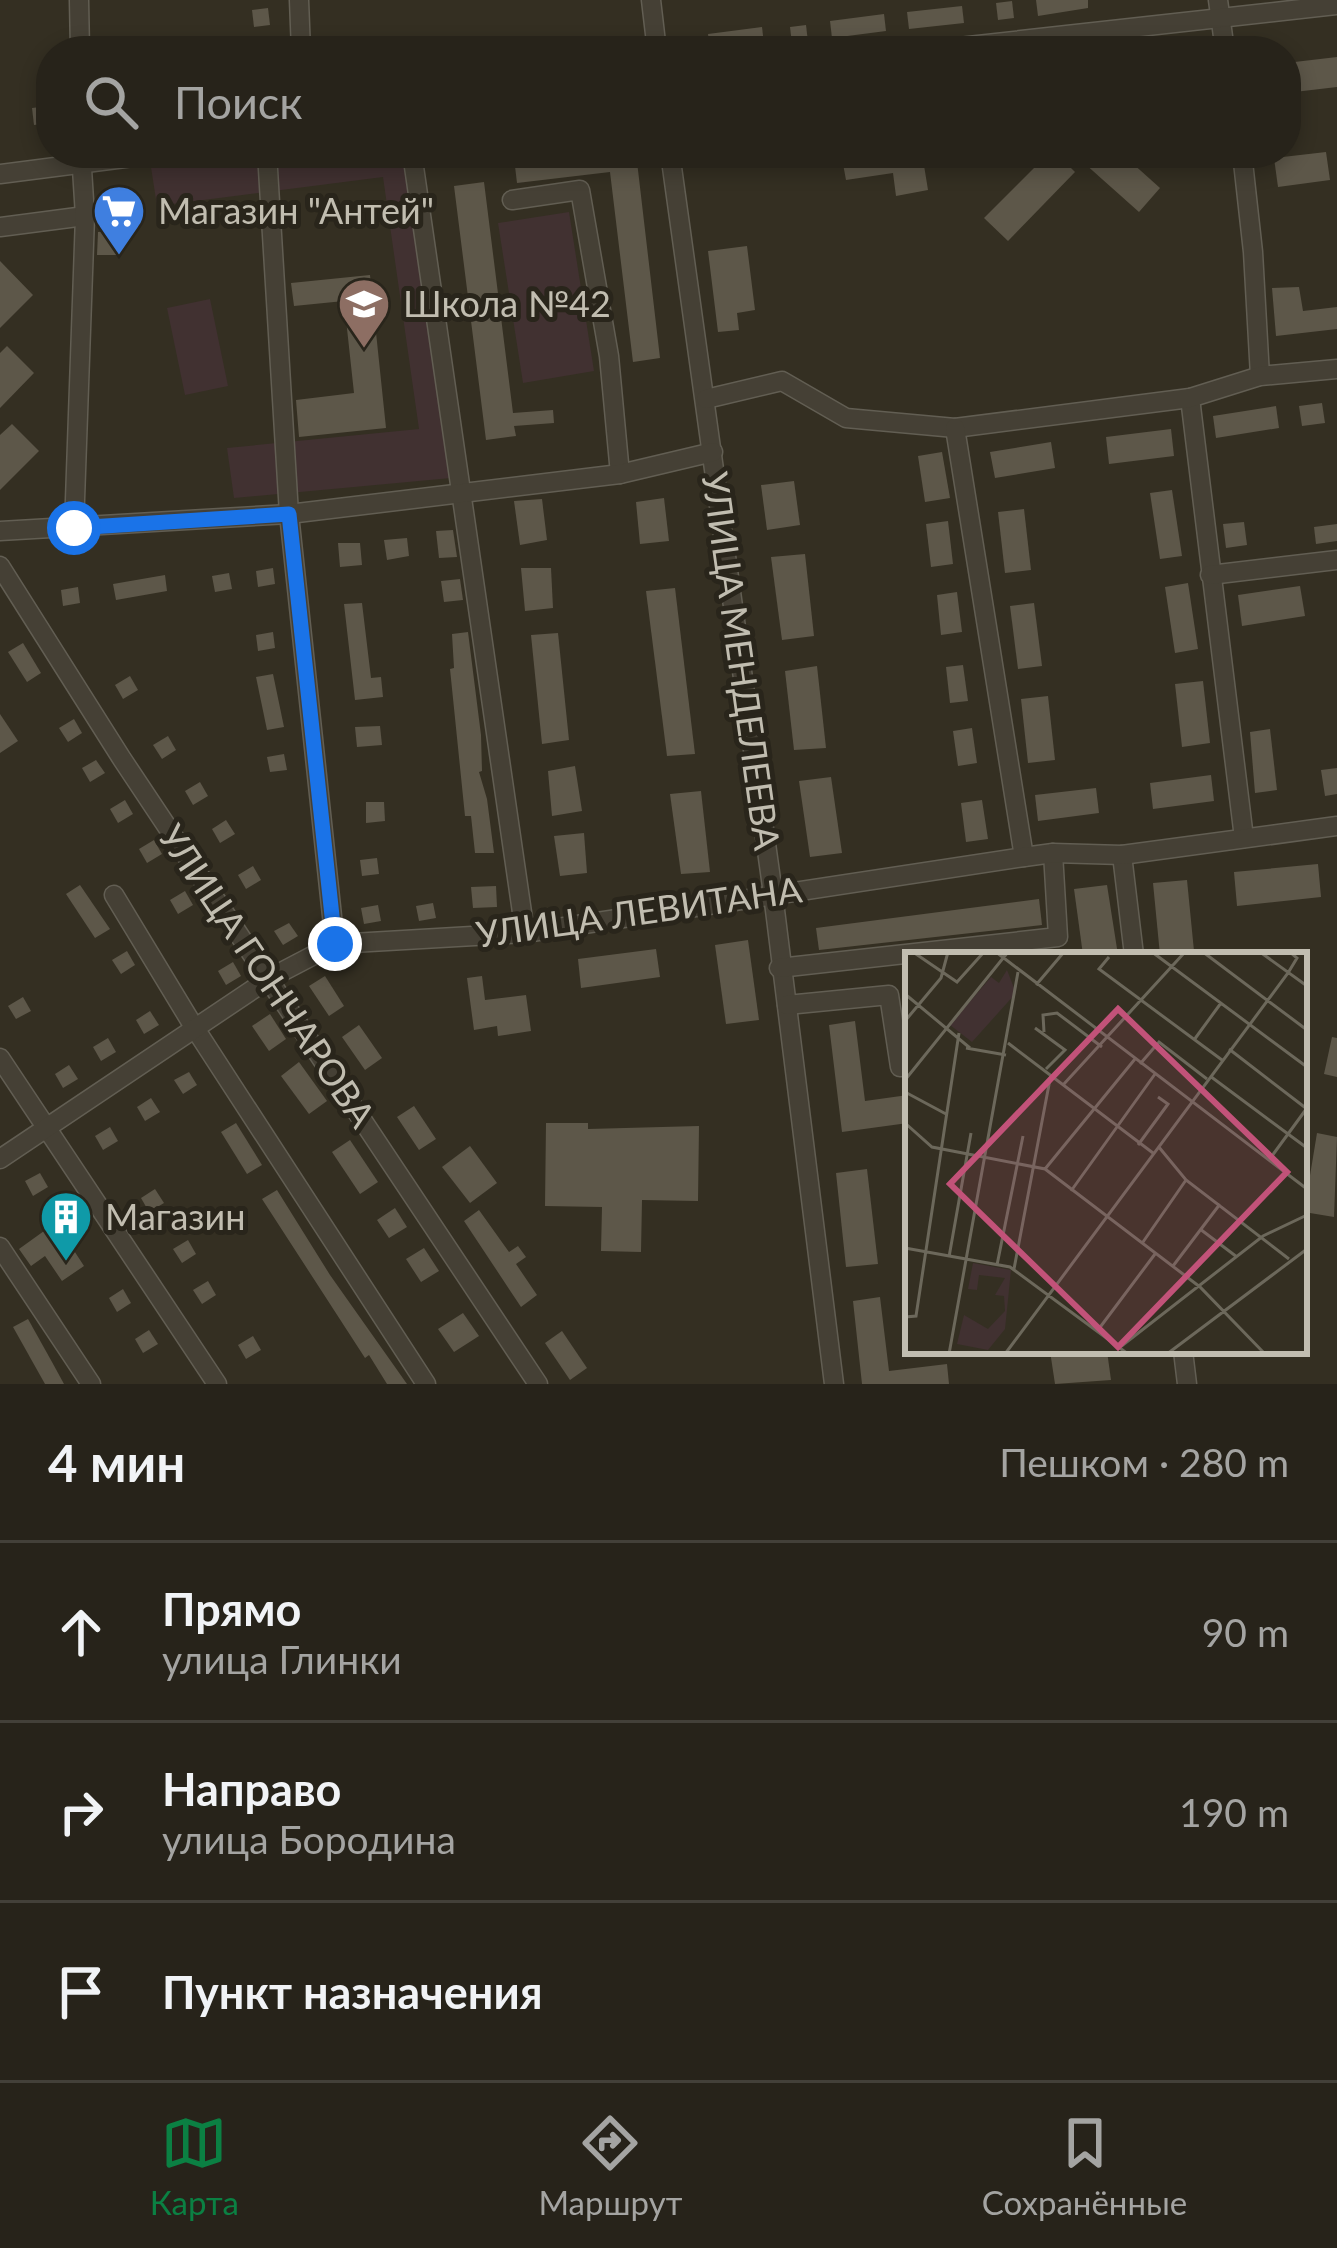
<!DOCTYPE html>
<html lang="ru">
<meta charset="utf-8">
<style>
body{margin:0;font-family:Lato,sans-serif;background:#2f2b23;color:#f1f3f6}
.stop{position:absolute;width:36px;height:36px;margin:-27px;border:9px solid #1a73e8;border-radius:50%;background:#fff}
.stop.end{background:#1a73e8;border-color:#fff;box-shadow:0 3px 12px #0008}
.list{margin:0;padding:0;list-style:none}
h2{display:flex;justify-content:space-between;align-items:center;height:156px;margin:0;padding:0 48px;font-size:51px}
h2 small{font-size:39px;font-weight:400;color:#a4a4a2}
.list li{display:grid;grid-template-columns:78px 1fr auto;gap:36px;align-items:center;box-sizing:border-box;height:180px;padding:0 48px;border-top:3px solid #434039}
.list b{display:block;font-size:45px;white-space:nowrap}
.list p{margin:0;font-size:39px;white-space:nowrap;color:#a4a4a2}
.list em{font-size:39px;font-style:normal;color:#a4a4a2}
.icon{flex:none;width:66px;height:66px;fill:none;stroke:currentColor;stroke-width:2;stroke-linecap:round;stroke-linejoin:round}
.map{position:relative;flex:none;width:1337px;height:1384px;overflow:hidden}
.search{position:absolute;background:#27231a;box-shadow:0 6px 18px #0003;left:36px;right:36px;top:36px;height:132px;display:flex;align-items:center;gap:30px;box-sizing:border-box;padding:0 42px;border-radius:48px;color:#a4a4a2;font-size:45px}
.sheet{height:696px;background:#27231a}
nav{display:flex;justify-content:space-around;align-items:center;box-sizing:border-box;height:168px;border-top:3px solid #434039;background:#27231a;font-size:33px;color:#a4a4a2}
nav a{display:grid;justify-items:center;gap:6px}
nav .on{color:#0b8043}
.map>svg:first-child{display:block}
</style>
<div class="map">
<svg width="1337" height="1384" viewBox="0 0 1337 1384">
<rect width="100%" height="100%" fill="#342f22"/>
<!-- green -->
<g fill="#413131">
<polygon points="256,153 407,153 451,478 234,498 227,448 419,429 383,177 157,206 151,167"/>
<polygon points="569,212 594,371 523,383 498,223"/>
<polygon points="210,299 228,386 185,395 167,308"/>
</g>
<!-- building -->
<g fill="#5d5749">
<polygon points="1036,0 1088,0 1088,8 1038,16"/>
<polygon points="1012,1 1014,18 998,20 996,3"/>
<polygon points="962,6 964,23 909,29 907,12"/>
<polygon points="268,8 270,25 254,27 252,10"/>
<polygon points="884,14 886,31 832,38 830,21"/>
<polygon points="806,25 808,42 792,44 790,27"/>
<polygon points="762,27 764,44 710,51 708,34"/>
<polygon points="1337,57 1337,87 1286,93 1286,63"/>
<polygon points="49,106 50,123 34,125 32,108"/>
<polygon points="1326,152 1330,180 1278,187 1274,158"/>
<polygon points="554,153 636,153 660,358 633,362 610,172 517,183 514,158"/>
<polygon points="841,153 922,153 928,190 896,196 893,173 846,180"/>
<polygon points="1049,153 1056,153 1075,172 1008,241 984,218"/>
<polygon points="1094,153 1121,153 1160,188 1139,212 1084,163"/>
<polygon points="484,182 513,413 553,410 554,423 514,426 516,436 486,440 454,186"/>
<polygon points="117,231 118,255 97,255 98,232"/>
<polygon points="747,246 755,310 737,313 739,330 718,332 708,251"/>
<polygon points="0,261 33,295 0,328"/>
<polygon points="370,275 386,428 299,437 296,400 354,393 344,301 294,306 291,283"/>
<polygon points="1299,287 1303,311 1337,307 1337,329 1276,336 1272,288"/>
<polygon points="7,346 34,373 0,408 0,353"/>
<polygon points="1322,403 1325,423 1302,426 1299,406"/>
<polygon points="1276,406 1279,428 1216,438 1213,416"/>
<polygon points="12,424 39,451 0,490 0,435"/>
<polygon points="1171,429 1174,456 1109,464 1106,437"/>
<polygon points="1051,442 1055,468 995,478 990,452"/>
<polygon points="942,452 950,498 925,502 918,456"/>
<polygon points="794,481 800,525 767,530 761,485"/>
<polygon points="1172,490 1182,556 1160,559 1150,493"/>
<polygon points="664,498 669,541 640,544 636,502"/>
<polygon points="542,499 547,540 520,545 514,501"/>
<polygon points="1024,509 1031,570 1005,573 998,512"/>
<polygon points="948,521 953,564 931,567 926,524"/>
<polygon points="1244,522 1247,545 1226,548 1223,524"/>
<polygon points="1337,524 1337,541 1316,544 1314,527"/>
<polygon points="453,530 457,557 439,558 436,531"/>
<polygon points="407,538 409,556 387,560 384,540"/>
<polygon points="338,543 360,543 362,565 340,567"/>
<polygon points="805,554 814,636 782,640 771,557"/>
<polygon points="273,568 275,584 258,587 256,571"/>
<polygon points="521,568 551,568 553,608 525,611"/>
<polygon points="229,573 232,589 215,592 212,576"/>
<polygon points="165,575 167,591 116,600 113,584"/>
<polygon points="460,579 463,600 444,602 441,581"/>
<polygon points="1188,583 1198,649 1175,653 1165,587"/>
<polygon points="1300,586 1305,616 1242,626 1238,595"/>
<polygon points="78,587 80,603 63,606 61,590"/>
<polygon points="675,588 695,754 667,756 646,591"/>
<polygon points="957,592 962,632 941,635 937,595"/>
<polygon points="362,603 371,678 381,677 383,697 355,700 344,604"/>
<polygon points="1034,603 1042,666 1018,669 1010,606"/>
<polygon points="273,632 275,648 258,651 256,635"/>
<polygon points="468,632 481,735 482,771 479,772 487,799 494,853 475,853 471,816 465,816 450,669 454,668 452,634"/>
<polygon points="558,633 569,740 542,744 531,635"/>
<polygon points="23,643 41,673 27,682 8,652"/>
<polygon points="963,665 968,701 950,703 946,667"/>
<polygon points="817,666 826,748 794,750 785,671"/>
<polygon points="273,674 284,727 267,730 256,677"/>
<polygon points="130,676 138,690 123,699 115,685"/>
<polygon points="1203,681 1210,743 1182,747 1175,684"/>
<polygon points="1048,696 1055,760 1028,763 1021,699"/>
<polygon points="0,714 18,741 0,753"/>
<polygon points="74,719 82,733 68,742 59,728"/>
<polygon points="380,726 382,745 357,747 355,727"/>
<polygon points="972,728 977,763 958,766 953,731"/>
<polygon points="1270,729 1277,790 1255,793 1250,732"/>
<polygon points="168,736 176,750 162,759 153,745"/>
<polygon points="284,754 287,770 270,772 267,757"/>
<polygon points="96,760 105,773 90,782 82,768"/>
<polygon points="575,766 582,811 552,816 548,771"/>
<polygon points="1337,768 1337,794 1325,796 1321,770"/>
<polygon points="1211,775 1214,801 1153,809 1150,783"/>
<polygon points="831,777 842,853 810,857 799,781"/>
<polygon points="200,782 208,796 193,805 185,791"/>
<polygon points="1096,788 1099,813 1038,821 1035,795"/>
<polygon points="701,791 710,872 681,874 670,794"/>
<polygon points="125,800 133,814 118,823 110,809"/>
<polygon points="982,800 988,839 966,842 961,803"/>
<polygon points="366,802 384,802 385,821 366,823"/>
<polygon points="226,820 235,834 220,843 212,829"/>
<polygon points="584,833 587,873 560,876 554,836"/>
<polygon points="154,840 162,854 147,863 139,849"/>
<polygon points="377,858 379,874 362,876 360,860"/>
<polygon points="1318,864 1321,897 1237,906 1234,872"/>
<polygon points="253,866 261,880 246,889 238,875"/>
<polygon points="1187,880 1194,951 1160,955 1153,883"/>
<polygon points="80,885 110,929 95,938 66,894"/>
<polygon points="1107,885 1118,955 1083,955 1074,889"/>
<polygon points="496,886 497,907 473,908 471,887"/>
<polygon points="185,891 193,905 178,914 170,900"/>
<polygon points="1039,899 1042,925 819,950 816,928"/>
<polygon points="433,903 436,918 419,921 416,906"/>
<polygon points="378,905 381,921 364,924 361,908"/>
<polygon points="289,923 298,936 283,945 274,931"/>
<polygon points="748,940 759,1020 726,1024 715,945"/>
<polygon points="656,949 660,977 581,988 578,959"/>
<polygon points="127,951 135,965 121,974 112,960"/>
<polygon points="233,962 241,976 226,985 218,971"/>
<polygon points="325,976 344,1006 329,1016 309,986"/>
<polygon points="482,976 485,1000 526,995 531,1031 498,1036 497,1026 474,1030 467,978"/>
<polygon points="23,997 31,1011 16,1019 8,1006"/>
<polygon points="150,1011 159,1025 144,1034 136,1020"/>
<polygon points="270,1014 286,1039 269,1051 252,1026"/>
<polygon points="855,1021 865,1101 908,1095 908,1123 842,1132 829,1025"/>
<polygon points="359,1025 382,1058 365,1070 342,1037"/>
<polygon points="1332,1037 1337,1038 1337,1077 1324,1074"/>
<polygon points="108,1038 116,1052 101,1061 93,1047"/>
<polygon points="299,1062 327,1101 309,1114 281,1076"/>
<polygon points="69,1065 78,1079 63,1088 55,1074"/>
<polygon points="189,1072 197,1085 183,1094 174,1080"/>
<polygon points="151,1098 160,1112 145,1121 137,1107"/>
<polygon points="414,1106 436,1139 419,1150 397,1117"/>
<polygon points="236,1123 262,1165 247,1174 221,1132"/>
<polygon points="546,1123 588,1123 588,1129 699,1126 698,1201 642,1200 641,1252 601,1251 602,1207 545,1206"/>
<polygon points="110,1127 118,1141 103,1150 95,1136"/>
<polygon points="1317,1133 1337,1137 1334,1217 1304,1212"/>
<polygon points="350,1140 378,1182 360,1194 332,1152"/>
<polygon points="470,1146 497,1183 470,1203 442,1167"/>
<polygon points="867,1169 878,1264 846,1267 836,1173"/>
<polygon points="40,1173 48,1187 33,1196 25,1181"/>
<polygon points="155,1189 164,1203 149,1212 141,1198"/>
<polygon points="277,1190 330,1275 407,1384 387,1384 369,1355 365,1358 262,1199"/>
<polygon points="395,1208 407,1227 389,1238 377,1220"/>
<polygon points="479,1210 509,1252 518,1246 526,1257 516,1264 537,1295 521,1307 464,1221"/>
<polygon points="44,1231 61,1252 71,1246 84,1266 62,1281 45,1256 31,1266 19,1249"/>
<polygon points="188,1240 196,1254 182,1263 173,1249"/>
<polygon points="424,1248 439,1271 421,1282 406,1259"/>
<polygon points="208,1281 216,1295 202,1304 193,1290"/>
<polygon points="123,1289 131,1303 117,1312 109,1298"/>
<polygon points="880,1297 889,1371 947,1364 949,1384 862,1384 853,1301"/>
<polygon points="463,1313 479,1336 454,1352 438,1329"/>
<polygon points="28,1319 52,1362 64,1384 45,1384 13,1327"/>
<polygon points="149,1330 158,1344 143,1353 135,1339"/>
<polygon points="562,1331 587,1368 570,1380 545,1343"/>
<polygon points="253,1336 261,1350 246,1359 238,1345"/>
<polygon points="1050,1351 1107,1351 1111,1380 1055,1384"/>
</g>
<g fill="none" stroke-linecap="round" stroke-linejoin="round">
<!-- minor casing -->
<g stroke="#625e53" stroke-width="21">
<g id="minor">
<polyline points="79,0 80,51"/>
<polyline points="299,0 301,51"/>
<polyline points="651,0 657,51"/>
<polyline points="1218,0 1225,51"/>
<polyline points="923,51 1337,5"/>
<polyline points="267,153 289,514 335,944"/>
<polyline points="412,153 525,933"/>
<polyline points="670,153 773,894 834,1384"/>
<polyline points="1242,153 1253,252 1260,376"/>
<polyline points="0,174 164,153"/>
<polyline points="512,200 580,190 609,356 620,474"/>
<polyline points="0,227 85,216"/>
<polyline points="1190,398 1244,838"/>
<polyline points="706,399 782,381 846,418 955,428 1190,398 1260,376 1337,369"/>
<polyline points="955,428 1024,857"/>
<polyline points="74,528 85,216 81,153"/>
<polyline points="0,531 289,514 620,474 713,452"/>
<polyline points="0,566 122,759 538,1384"/>
<polyline points="1210,575 1337,560"/>
<polyline points="1122,855 1134,955"/>
<polyline points="114,895 194,1027 426,1384"/>
<polyline points="779,968 1058,937 1053,853"/>
<polyline points="787,1005 889,995 900,1067 908,1066"/>
<polyline points="0,1058 217,1384"/>
<polyline points="0,1159 270,978 335,944 525,933 1024,857 1053,853 1122,855 1337,826"/>
<polyline points="0,1247 91,1384"/>
<polyline points="1183,1351 1187,1384"/>
</g>
</g>
<!-- minor -->
<use href="#minor" stroke="#454035" stroke-width="18"/>
</g>
<g fill="none" stroke-linecap="round" stroke-linejoin="round">
<!-- route -->
<polyline stroke="#1a73e8" stroke-width="15" points="74,528 289,514 335,944"/>
</g>
<!-- icons -->
<defs>
<g id="supermarket-pin" transform="scale(2.7)"><path d="M0 17L-7.5 6A9.5 9.5 0 1 1 7.5 6Z" fill="#3f7fe0" stroke="#29251b"/><path d="M-6-5.5h2.5l.6 2H6L4.5 2H-2.5L-4.4-4H-6ZM-1.5 3.2a1.3 1.3 0 1 0 .1 0ZM3 3.2a1.3 1.3 0 1 0 .1 0Z" fill="#fff"/></g>
<g id="school-pin" transform="scale(2.7)"><path d="M0 17L-7.5 6A9.5 9.5 0 1 1 7.5 6Z" fill="#8d6e63" stroke="#29251b"/><path d="M0-5L7-2L0 1L-7-2ZM-4 1L0 2.5L4 1V4Q0 6-4 4Z" fill="#fff"/></g>
<g id="building-pin" transform="scale(2.7)"><path d="M0 17L-7.5 6A9.5 9.5 0 1 1 7.5 6Z" fill="#0f9aa8" stroke="#29251b"/><path d="M-4-6H4V6H1V3H-1V6H-4ZM-2.5-4.3h1.7v1.8h-1.7ZM.8-4.3h1.7v1.8H.8ZM-2.5-1h1.7V.8h-1.7ZM.8-1h1.7V.8H.8Z" fill="#fff"/></g>
</defs>
<g fill-rule="evenodd">
<use href="#supermarket-pin" x="119" y="211"/>
<use href="#school-pin" x="364" y="304"/>
<use href="#building-pin" x="66" y="1217"/>
</g>
<g text-anchor="middle" stroke-width="10" stroke-linejoin="round" paint-order="stroke">
<!-- poi labels -->
<g font-size="36" fill="#c1bdb0" stroke="#29251b" text-anchor="start">
<text x="158" y="224">Магазин "Антей"</text>
<text x="403" y="317">Школа №42</text>
<text x="105" y="1230">Магазин</text>
</g>
<!-- street labels -->
<g font-size="36" fill="#c1bdb0" stroke="#29251b">
<text transform="translate(741 661) rotate(82)" y="13">УЛИЦА МЕНДЕЛЕЕВА</text>
<text transform="translate(639 912) rotate(-8)" y="13">УЛИЦА ЛЕВИТАНА</text>
<text transform="translate(267 976) rotate(56)" y="13">УЛИЦА ГОНЧАРОВА</text>
</g>
</g>
<!-- overview -->
<g transform="translate(905 952)">
<rect width="402" height="402" fill="#342f22"/>
<path d="M102,18L111,41L67,90L45,73L86,25L94,31ZM68,311L106,318L100,377L83,398L52,392L59,363L83,377L100,359L99,344L90,343L100,326L74,323L72,338L63,337Z" fill="#413131"/>
<path fill="none" stroke="#6c685b" stroke-width="3" d="M8,0L52,30L79,0M91,0L402,237M247,0L402,115M298,0L402,78M355,0L402,34M204,5L194,17L317,108M131,33L159,0M0,42L65,96M0,69L36,26L43,0M130,76L160,98L141,117M139,80L138,63L152,61L197,95M289,88L316,51M103,91L248,201M61,96L101,103M324,97L402,157M235,112L254,90L302,127M305,124L402,196M0,128L103,0M158,133L280,0M0,140L41,162M0,171L27,195L140,217L295,335L360,402M233,193L263,152L253,145M253,194L281,228L384,307M364,208L402,156M140,217L230,107M166,239L250,122M295,277L332,305M238,290L281,228M0,296L105,315L223,402M44,305L66,181M92,313L118,184M268,314L315,252M109,317L146,122M0,365L11,364L54,81M193,378L250,302M214,396L358,284L402,263M44,402L113,20M100,402L383,21L392,6L385,0M262,402L402,297"/>
<path fill="#c25279" fill-opacity="0.15" stroke="#c25279" stroke-width="6" d="M213,57L382,220L213,395L45,232Z"/>
<rect width="402" height="402" fill="none" stroke="#c1bdb0" stroke-width="6"/>
</g>
</svg>
<div class="stop" style="left:74px;top:528px"></div>
<div class="stop end" style="left:335px;top:944px"></div>
<div class="search"><svg class="icon" aria-label="search" viewBox="0 0 24 24"><circle cx="10" cy="10" r="6"/><path d="M15 15l6 6"/></svg>Поиск</div>
</div>
<section class="sheet">
<h2>4 мин<small>Пешком · 280 m</small></h2>
<ul class="list">
<li><svg class="icon" aria-label="ahead" viewBox="0 0 24 24"><path d="M12 20V5M6 11l6-6 6 6"/></svg><div><b>Прямо</b><p>улица Глинки</p></div><em>90 m</em></li>
<li><svg class="icon" aria-label="right" viewBox="0 0 24 24"><path d="M7 20v-9h11M14 6l5 5-5 5"/></svg><div><b>Направо</b><p>улица Бородина</p></div><em>190 m</em></li>
<li><svg class="icon" aria-label="arrive" viewBox="0 0 24 24"><path d="M6 21V4h12l-3 4 3 4H6"/></svg><div><b>Пункт назначения</b></div></li>
</ul>
</section>
<nav>
<a class="on"><svg class="icon" aria-label="map" viewBox="0 0 24 24"><path d="M3 6l6-2 6 2 6-2v14l-6 2-6-2-6 2zM9 4v14M15 6v14"/></svg>Карта</a>
<a><svg class="icon" aria-label="directions" viewBox="0 0 24 24"><path d="M12 3l9 9-9 9-9-9zM9 14v-3h6M13 9l2 2-2 2"/></svg>Маршрут</a>
<a><svg class="icon" aria-label="saved" viewBox="0 0 24 24"><path d="M7 4h10v16l-5-4-5 4z"/></svg>Сохранённые</a>
</nav>
